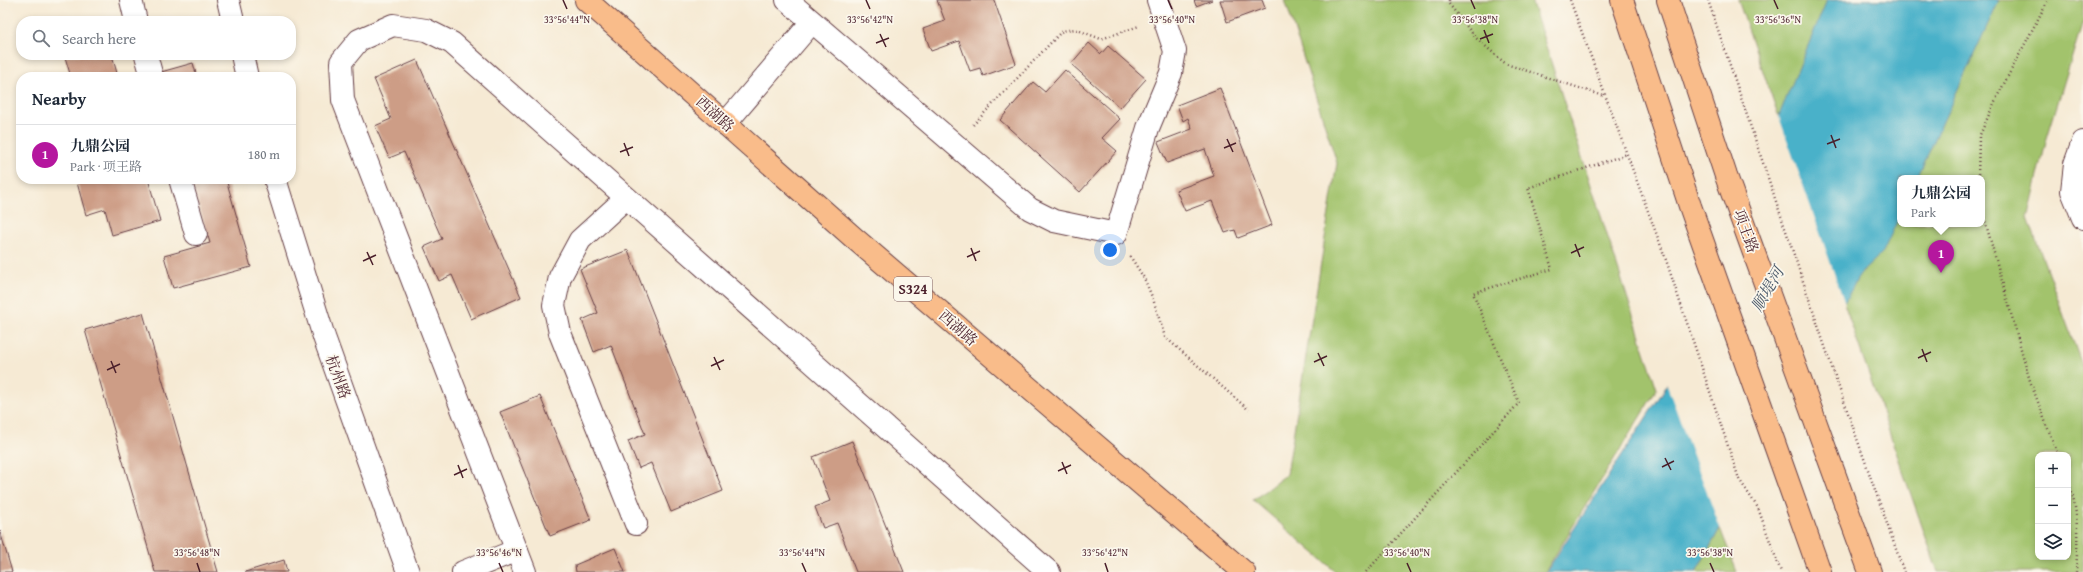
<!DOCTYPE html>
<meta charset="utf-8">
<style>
body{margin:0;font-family:"Gentium Book Plus","Noto Serif SC",serif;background:#f6f6f7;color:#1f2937}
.controls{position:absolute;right:12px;bottom:12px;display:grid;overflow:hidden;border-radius:8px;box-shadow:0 2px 6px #0003}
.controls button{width:36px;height:36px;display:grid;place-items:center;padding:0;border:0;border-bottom:1px solid #e0e1e3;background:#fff;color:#1f2937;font:20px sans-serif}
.you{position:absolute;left:1110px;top:250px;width:14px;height:14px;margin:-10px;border:3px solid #fff;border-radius:50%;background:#1a73e8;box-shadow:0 0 0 6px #1a73e833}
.badge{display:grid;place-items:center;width:26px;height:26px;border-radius:50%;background:#b5179e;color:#fff;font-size:13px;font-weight:700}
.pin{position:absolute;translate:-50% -33px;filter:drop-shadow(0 1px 2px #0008)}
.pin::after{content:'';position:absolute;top:21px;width:14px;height:12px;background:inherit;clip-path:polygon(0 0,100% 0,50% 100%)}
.popup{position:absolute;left:1897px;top:175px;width:88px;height:52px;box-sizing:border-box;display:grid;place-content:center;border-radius:8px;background:#fff;filter:drop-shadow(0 1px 3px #0005);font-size:13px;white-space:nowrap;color:#747a83}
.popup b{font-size:15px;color:#1f2937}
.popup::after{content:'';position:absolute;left:50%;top:100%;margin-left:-8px;border:8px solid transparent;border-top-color:#fff}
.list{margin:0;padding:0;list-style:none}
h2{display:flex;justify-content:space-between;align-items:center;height:52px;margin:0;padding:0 16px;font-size:17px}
h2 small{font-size:13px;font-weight:400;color:#747a83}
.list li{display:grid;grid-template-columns:26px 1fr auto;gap:12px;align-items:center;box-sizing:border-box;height:60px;padding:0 16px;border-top:1px solid #e0e1e3}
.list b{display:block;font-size:15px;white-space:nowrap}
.list p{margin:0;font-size:13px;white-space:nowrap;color:#747a83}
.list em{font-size:13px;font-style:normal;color:#747a83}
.icon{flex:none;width:22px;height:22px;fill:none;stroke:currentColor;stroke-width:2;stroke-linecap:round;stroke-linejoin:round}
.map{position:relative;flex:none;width:2083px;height:572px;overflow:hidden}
.search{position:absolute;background:#fff;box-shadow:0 2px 6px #0003;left:16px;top:16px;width:280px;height:44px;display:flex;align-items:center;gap:10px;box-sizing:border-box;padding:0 14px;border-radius:16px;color:#747a83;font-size:15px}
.panel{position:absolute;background:#fff;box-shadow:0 2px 6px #0003;left:16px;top:72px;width:280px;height:112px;border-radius:16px}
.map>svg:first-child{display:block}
</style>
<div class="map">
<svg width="2083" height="572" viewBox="0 0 2083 572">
<rect width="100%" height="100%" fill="#fbf7ec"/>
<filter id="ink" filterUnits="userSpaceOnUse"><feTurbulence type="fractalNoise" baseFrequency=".025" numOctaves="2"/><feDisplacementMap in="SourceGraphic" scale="8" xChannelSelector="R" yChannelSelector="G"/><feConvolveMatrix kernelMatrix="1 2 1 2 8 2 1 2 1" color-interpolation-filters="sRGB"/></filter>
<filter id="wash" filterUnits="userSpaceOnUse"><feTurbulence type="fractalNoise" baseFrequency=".012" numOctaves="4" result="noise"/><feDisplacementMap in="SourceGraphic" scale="16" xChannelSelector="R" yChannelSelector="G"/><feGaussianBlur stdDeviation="0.9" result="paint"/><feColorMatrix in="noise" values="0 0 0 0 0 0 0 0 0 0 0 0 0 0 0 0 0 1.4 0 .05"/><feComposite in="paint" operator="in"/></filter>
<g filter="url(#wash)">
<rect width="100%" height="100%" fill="#f6ead4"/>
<!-- green -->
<g fill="#a2c36c" stroke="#76714c" fill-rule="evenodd">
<polygon points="1285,0 1531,0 1657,389 1545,572 1336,572 1253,500 1287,474 1337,163"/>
<path d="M1738,0H2083V21L2047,138L2028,218L2083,368V572H1938ZM1900,178H1982V224H1900ZM2038,455H2068V557H2038Z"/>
<polygon points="1720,528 1737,572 1696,572"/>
</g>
<!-- water -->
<polygon fill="#4ab1c9" stroke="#4a687a" points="1827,0 1999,0 1917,178 1900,178 1900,215 1883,252 1860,274 1696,572 1546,572 1666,387"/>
<!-- pier -->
<polygon fill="#f6ead4" points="1778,114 1845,304 1721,530 1666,383"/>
<g id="blocks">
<!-- building -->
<g fill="#cd9d86">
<polygon points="937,0 994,0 1016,64 983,76 980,68 970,71 959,41 931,51 923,29 945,21"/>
<polygon points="1194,0 1212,0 1196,6"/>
<polygon points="1220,0 1262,0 1265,8 1227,22"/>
<polygon points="1089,43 1101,54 1108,46 1146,79 1120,108 1071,64"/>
<polygon points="70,55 112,55 118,77 71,77 65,57"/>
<polygon points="417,60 521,297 471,319 452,275 439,281 424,247 442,239 404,152 389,158 375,126 391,119 374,79"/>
<polygon points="193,63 197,77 162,77 161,72"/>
<polygon points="1065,70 1120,119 1102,138 1117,151 1080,192 1000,120 1033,82 1045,92"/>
<polygon points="1220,88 1272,225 1238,238 1235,230 1225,233 1212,201 1185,211 1176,190 1214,176 1205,149 1167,163 1158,142 1192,129 1188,118 1183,121 1177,105"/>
<polygon points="76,179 148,179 160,221 112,235 105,209 86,215"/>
<polygon points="191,179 226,179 251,267 173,288 164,256 210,243"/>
<polygon points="628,250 723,491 671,512 651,463 639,468 628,441 645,434 611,345 594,352 582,320 598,313 580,269"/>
<polygon points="143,313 218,572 155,572 85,330"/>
<polygon points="540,396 591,520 550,536 500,412"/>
<polygon points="852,441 904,572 856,572 837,523 823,528 815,507 830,501 813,457"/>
<polygon points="0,531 12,572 0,572"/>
<polygon points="615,548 625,572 576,572 575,565"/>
<polygon points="284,560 287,572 245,572"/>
</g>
</g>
</g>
<g filter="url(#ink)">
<use href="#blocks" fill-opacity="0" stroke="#643d44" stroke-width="1"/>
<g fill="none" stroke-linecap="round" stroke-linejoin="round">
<!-- minor casing -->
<g stroke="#643d44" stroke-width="24">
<g id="minor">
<polyline points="131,0 136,21"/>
<polyline points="228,0 233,21"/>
<polyline points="787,0 1030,209 1054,221 1116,234 1148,128 1171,73 1175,51 1158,0"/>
<polyline points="146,55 152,77"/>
<polyline points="242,55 247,77"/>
<polyline points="725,124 812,22"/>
<polyline points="2083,142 2075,164 2072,191 2083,218"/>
<polyline points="180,179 196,234"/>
<polyline points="275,179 324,337 408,572"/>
<polyline points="626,198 580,240 560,277 554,305 560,333 636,524"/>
<polyline points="463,572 517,550"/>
<polyline points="525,572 343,100 341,62 359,40 393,25 426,30 452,43 1049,572"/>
</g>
</g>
<!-- major casing -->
<g stroke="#643d44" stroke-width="24">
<g id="major">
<polyline points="586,0 854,238 1244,572"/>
<polyline points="1622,0 1690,206 1820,572"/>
<polyline points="1668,0 1726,176 1870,572"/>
</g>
</g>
<!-- path -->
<g stroke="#643d44" stroke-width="2.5" stroke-dasharray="1 3" stroke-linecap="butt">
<polyline points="1449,0 1449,4 1476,38 1506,64 1604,96"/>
<polyline points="1570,0 1665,257 1739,479 1758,508 1781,572"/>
<polyline points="1708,0 1836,379 1904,572"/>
<polyline points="973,125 1062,31 1075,29 1101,39 1139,26"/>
<polyline points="1978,178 1979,137 1996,99 2048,0"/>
<polyline points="1982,210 2030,381 2058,455"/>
<polyline points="1130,256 1144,278 1153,299 1165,337 1249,410"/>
<path d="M2068,480C2079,508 2078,543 2076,572"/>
<polyline points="1366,572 1519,403 1473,293 1552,269 1528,188 1627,154"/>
</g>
<!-- minor -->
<use href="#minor" stroke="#fff" stroke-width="22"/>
<!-- major -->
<use href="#major" stroke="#f9bc8a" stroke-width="22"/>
</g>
</g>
<!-- ticks -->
<path fill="none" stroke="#4a1f2b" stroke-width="1.5" d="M563,0L567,9M866,0L870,9M1168,0L1172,9M1471,0L1475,9M1774,0L1778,9M1484,30L1489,43M880,34L886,47M1480,39L1493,34M876,43L889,38M1831,135L1836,148M1227,139L1233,152M624,143L629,156M1827,144L1840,139M1224,148L1236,143M620,152L633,147M1575,244L1580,257M971,248L976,261M367,252L373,265M1571,253L1584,247M967,257L980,251M363,261L376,255M1922,349L1927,362M1318,353L1324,366M714,357L720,370M1918,358L1931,352M111,361L116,373M1314,362L1327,356M711,366L724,360M107,370L120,364M1665,458L1671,470M1062,462L1067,474M458,465L463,478M1662,467L1674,461M1058,471L1071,465M454,475L467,469M197,563L200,572M499,563L503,572M802,563L806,572M1105,563L1108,572M1407,563L1411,572M1710,563L1714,572"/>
<g text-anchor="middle" stroke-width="3.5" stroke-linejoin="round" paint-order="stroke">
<!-- shield labels -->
<rect fill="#fbf7ec" stroke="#7f6065" stroke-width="1" x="894" y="277" width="38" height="24" rx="3"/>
<g font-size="14" font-weight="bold" fill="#4a1f2b">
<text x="913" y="294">S324</text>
</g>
<!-- street labels -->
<g font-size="15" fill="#4a1f2b" stroke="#fbf7ec">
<text transform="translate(715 114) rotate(42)" y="5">西湖路</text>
<text transform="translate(1746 231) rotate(70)" y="5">项王路</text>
<text transform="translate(958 328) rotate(41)" y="5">西湖路</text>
<text transform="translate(338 377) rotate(70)" y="5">杭州路</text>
</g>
<!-- water labels -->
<g font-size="16" font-style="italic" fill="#4a596a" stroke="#fbf7ec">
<text transform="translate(1767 289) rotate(-60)" y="6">顺堤河</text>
</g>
</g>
<g font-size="10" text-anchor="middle" fill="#4a1f2b" stroke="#fbf7ec" stroke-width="3.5" stroke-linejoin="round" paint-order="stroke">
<text x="567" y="23">33°56'44"N</text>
<text x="870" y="23">33°56'42"N</text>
<text x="1172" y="23">33°56'40"N</text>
<text x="1475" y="23">33°56'38"N</text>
<text x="1778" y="23">33°56'36"N</text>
<text x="197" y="556">33°56'48"N</text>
<text x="499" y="556">33°56'46"N</text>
<text x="802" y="556">33°56'44"N</text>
<text x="1105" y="556">33°56'42"N</text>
<text x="1407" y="556">33°56'40"N</text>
<text x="1710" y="556">33°56'38"N</text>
</g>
</svg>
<div class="controls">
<button>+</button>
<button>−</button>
<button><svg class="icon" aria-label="layers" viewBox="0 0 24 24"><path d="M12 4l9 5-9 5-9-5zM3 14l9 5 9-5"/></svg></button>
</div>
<div class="you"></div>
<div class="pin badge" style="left:1941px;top:273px">1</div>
<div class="popup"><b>九鼎公园</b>Park</div>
<div class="search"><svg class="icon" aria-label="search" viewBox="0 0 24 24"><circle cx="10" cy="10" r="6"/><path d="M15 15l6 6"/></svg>Search here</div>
<section class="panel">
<h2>Nearby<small></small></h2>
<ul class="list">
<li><span class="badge">1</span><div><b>九鼎公园</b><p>Park · 项王路</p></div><em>180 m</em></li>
</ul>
</section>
</div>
